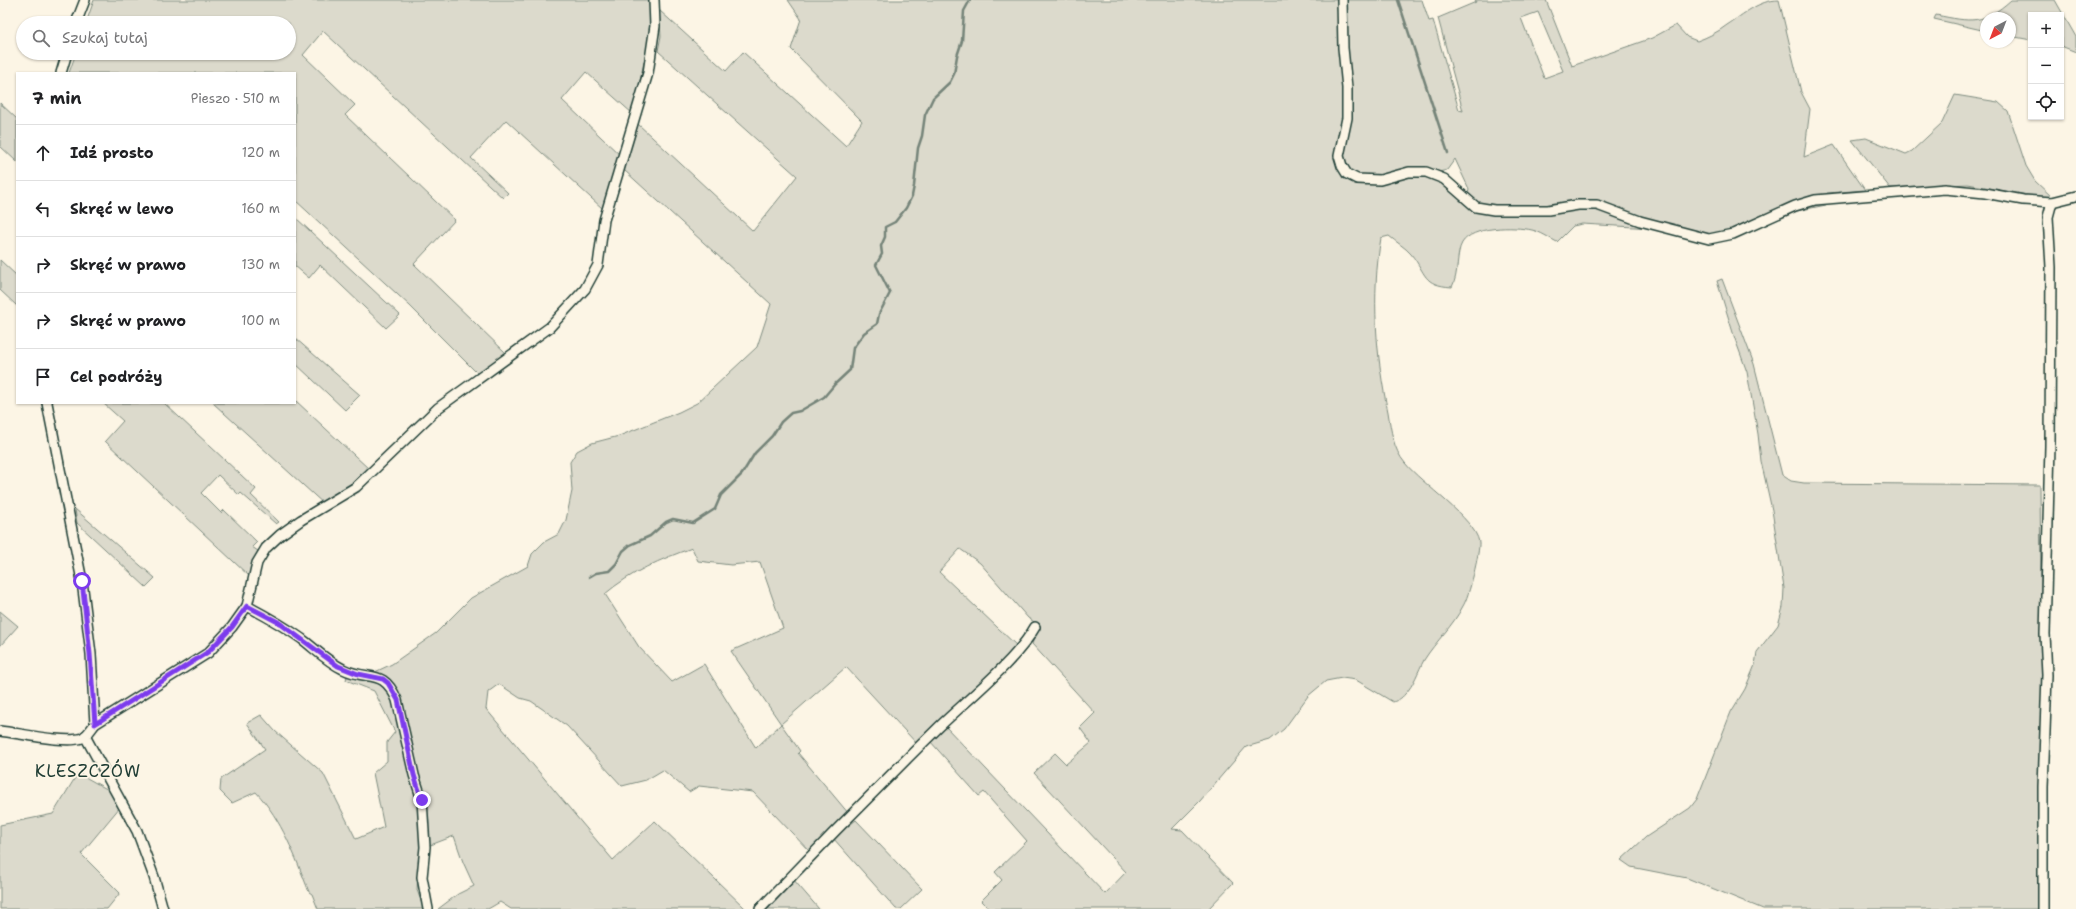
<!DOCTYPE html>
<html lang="pl">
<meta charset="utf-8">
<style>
body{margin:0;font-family:"Shantell Sans",sans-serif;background:#f6f6f6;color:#202124}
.controls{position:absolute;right:12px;top:12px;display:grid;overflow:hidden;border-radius:0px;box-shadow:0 1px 3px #0004}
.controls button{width:36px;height:36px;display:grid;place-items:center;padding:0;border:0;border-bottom:1px solid #e0e0e0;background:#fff;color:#202124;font:20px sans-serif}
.compass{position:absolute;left:1980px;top:12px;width:36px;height:36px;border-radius:50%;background:#fff;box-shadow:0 1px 3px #0004;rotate:222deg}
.stop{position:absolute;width:12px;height:12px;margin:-9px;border:3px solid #7c3aed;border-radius:50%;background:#fff}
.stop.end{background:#7c3aed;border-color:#fff;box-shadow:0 1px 4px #0008}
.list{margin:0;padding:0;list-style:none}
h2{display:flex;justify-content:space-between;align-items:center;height:52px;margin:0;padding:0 16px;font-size:17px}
h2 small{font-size:13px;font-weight:400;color:#757577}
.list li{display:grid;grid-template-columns:26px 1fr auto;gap:12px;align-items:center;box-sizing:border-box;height:56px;padding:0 16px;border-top:1px solid #e0e0e0}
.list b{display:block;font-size:15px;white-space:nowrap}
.list em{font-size:13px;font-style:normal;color:#757577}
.icon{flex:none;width:22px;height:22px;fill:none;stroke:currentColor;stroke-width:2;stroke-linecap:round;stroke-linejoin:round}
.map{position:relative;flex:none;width:2076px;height:909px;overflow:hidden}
.search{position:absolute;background:#fff;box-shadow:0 1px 3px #0004;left:16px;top:16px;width:280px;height:44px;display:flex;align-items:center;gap:10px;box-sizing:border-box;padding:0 14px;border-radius:22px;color:#757577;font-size:15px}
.panel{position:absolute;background:#fff;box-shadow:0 1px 3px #0004;left:16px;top:72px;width:280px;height:332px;border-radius:0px}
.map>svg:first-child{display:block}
</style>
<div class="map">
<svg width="2076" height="909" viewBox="0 0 2076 909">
<rect width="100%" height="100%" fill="#fcf5e5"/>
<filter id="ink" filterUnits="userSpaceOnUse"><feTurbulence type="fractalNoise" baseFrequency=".025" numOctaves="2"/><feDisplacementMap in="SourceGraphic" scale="8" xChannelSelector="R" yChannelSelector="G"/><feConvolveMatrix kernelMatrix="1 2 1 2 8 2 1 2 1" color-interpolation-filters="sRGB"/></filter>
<g filter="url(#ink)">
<!-- green -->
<g fill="#dcdacc" stroke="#7e8c80" fill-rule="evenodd">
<polygon points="94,0 649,0 651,29 633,114 586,72 562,100 621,156 603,209 506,120 471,158 508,193 503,198 323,31 303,55 355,105 345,115 455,220 414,264 506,353 478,374 410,306 295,200 295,73 69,73 76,53 289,53 289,23 86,23"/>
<path d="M788,0H1339L1345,86L1341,136L1345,176C1369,199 1403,168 1430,177C1445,182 1454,193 1464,203L1469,189L1455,159L1447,170L1439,172L1390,173L1368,178L1349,171L1344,157L1351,119L1346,48L1347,0H1422L1429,21L1433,20L1459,110L1463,111L1438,18L1476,2L1475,0H1546L1572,66L1652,38L1676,25L1687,37L1697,41C1708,37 1718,32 1727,25C1744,14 1759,0 1779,0L1801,92L1810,109L1804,157L1834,145L1865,190L1827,193L1826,205L1792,212L1759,227L1725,238L1652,228L1582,224L1573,226L1557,242C1549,238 1541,232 1532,230C1514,226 1472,226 1462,243C1456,253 1459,274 1452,287C1422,285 1427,274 1411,254C1405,247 1396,242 1389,236L1381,238C1371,295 1376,357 1388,412C1391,430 1393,449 1405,463C1421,483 1475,519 1479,542C1480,552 1469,597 1463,606C1453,626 1436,641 1424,660C1418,671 1414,685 1405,694C1401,699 1398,700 1393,702L1356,680L1342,678L1326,681L1308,696L1284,729L1270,740L1246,747L1200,801L1172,829L1182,830L1233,883L1208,909H989L981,901L1002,880L995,872L1027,841L984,792L979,796L930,741L946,727L1105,894L1126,872L1034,773L1055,753L1066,764L1091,743L1080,728L1095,713L1032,644L1039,625L1028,618L980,563L960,549L939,572L1017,646L918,745L846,667L781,724L800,751L798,753L849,814L811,853L753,792L699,786L689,792L663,770L646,780L622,786L567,726L531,701L520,698L499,684L488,692L486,709L613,860L655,821L746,909H511L500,902L488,909H438L458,894L474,886L463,862L454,836L428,846L424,871L418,870L417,890L424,909H318L312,894L309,892C295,856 282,820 256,792L232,803L220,791L221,779L265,749L247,723L261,715L275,731L323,773L356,839L384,827L373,773L387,761V742L395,732L374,691L346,680L349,668L375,672L392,664L436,633L471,598L528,566L532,554L544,542L559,534L566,520L572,491L570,462L577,451L592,443L619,436L679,412L697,403L757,347L771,304L624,170L638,124L753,231L797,176L658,51L661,36L659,10L726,71L743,52L846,146L862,121L791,49L801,19ZM1538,12L1563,71L1544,78L1521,18ZM692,548L698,561L731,565L760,562L783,628L731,651L781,724L756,748L704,664L672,682L639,647L605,594C631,572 661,559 692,548Z"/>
<path d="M2011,0H2055L2076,37V52L2061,46V15H2031V40L2010,36V18H1986V31L1934,19L1936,15C1971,22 1983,25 2011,0Z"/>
<polygon points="1955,95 1998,102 2008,111 2026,166 2035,181 2052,197 2044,198 1968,184 1890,188 1852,140 1866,138 1906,154 1912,151 1942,123"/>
<polygon points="0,103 17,119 17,162 0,146"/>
<polygon points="295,217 400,315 386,328 320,265 309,278 295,266"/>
<polygon points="0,260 17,276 17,306 0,290"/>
<polygon points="1722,279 1754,364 1782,475 1791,481 1804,483 2040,485 2042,684 2040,909 1763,909 1687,878 1631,867 1621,860 1646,837 1690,808 1697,799 1731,712 1745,689 1755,665 1757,652 1778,625 1783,607 1784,588 1772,510 1761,461 1758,434 1747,372 1735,339 1717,281"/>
<polygon points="295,338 360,395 345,410 295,363"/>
<polygon points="295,400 369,469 325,505 213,403 295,403"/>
<polygon points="103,403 164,403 256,489 251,495 279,522 276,524 241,493 239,495 218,475 201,493 221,513 224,510 257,542 252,547 258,551 249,576 105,441 123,421"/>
<polygon points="75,509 155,578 146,587 77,523"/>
<polygon points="0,611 18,626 0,646"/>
<polygon points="78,773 112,792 120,807 81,854 120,893 107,909 0,909 0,825 53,814"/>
<polygon points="856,820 922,889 901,909 896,909 833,838"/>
<polygon points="793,879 819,909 766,909"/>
</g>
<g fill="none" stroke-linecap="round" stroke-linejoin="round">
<!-- stream -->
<g stroke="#758479" stroke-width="2.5">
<polyline points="1398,0 1448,153"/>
<polyline points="589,577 596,573 609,571 616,564 623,551 630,545 650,536 666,522 673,519 693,523 715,509 721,495 742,474 755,453 772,436 781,422 791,413 800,411 824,397 835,384 850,370 853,348 864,333 877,324 879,314 890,293 876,265 882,254 881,246 885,237 885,227 895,222 906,208 912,196 914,186 918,148 922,136 925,115 933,98 950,82 954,74 957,56 962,41 964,11 970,0"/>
</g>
<!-- minor casing -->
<g stroke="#1f3d34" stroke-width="12">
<g id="minor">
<polyline points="1342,0 1343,48 1347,88 1347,118 1339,156 1342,166 1347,174 1357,179 1380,180 1409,172 1426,172 1444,179 1476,207 1494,210 1548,210 1578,205 1597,205 1640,221 1709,239 1733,234 1795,206 1815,200 1945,189 1985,193 2023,200 2052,202 2076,196"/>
<polyline points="76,23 85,0"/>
<polyline points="61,73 67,53"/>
<polyline points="47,403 82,581 91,654 95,724"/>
<path d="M247,606C266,616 284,626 302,639C315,649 328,662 343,669C369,682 383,667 397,700L414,775L422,800L425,847L422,877L428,909"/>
<path d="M0,731C19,733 66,744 82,738C88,735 91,729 95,724L208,653L232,627L247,606L257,563L266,548L280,535L301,520L356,487L438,408L550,327L585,289L598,265L604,220L648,73L655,26L654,0"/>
<polyline points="85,736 137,831 154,877 163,909"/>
<path d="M760,909C819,847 878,787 939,727C968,699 1016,661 1035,627"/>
<polyline points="2043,909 2043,787 2047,675 2045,634 2050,446 2051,267 2048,217 2052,202"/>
</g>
</g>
<!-- minor -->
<use href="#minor" stroke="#fcf5e5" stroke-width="9"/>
</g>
</g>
<g fill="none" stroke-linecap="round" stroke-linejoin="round" filter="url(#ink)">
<!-- route -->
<polyline stroke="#7c3aed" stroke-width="5" points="82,581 90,654 95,724 208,652 232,627 247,606 278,622 338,666 358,674 383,679 388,683 398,700 414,775 422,800"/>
</g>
<g text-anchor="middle" stroke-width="3.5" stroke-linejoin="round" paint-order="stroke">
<!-- quarter labels -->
<g font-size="17" letter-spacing="1" fill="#1f3d34" stroke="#fcf5e5">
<text x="88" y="777">KLESZCZÓW</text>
</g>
</g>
</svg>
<div class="controls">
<button>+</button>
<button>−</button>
<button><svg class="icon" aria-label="locate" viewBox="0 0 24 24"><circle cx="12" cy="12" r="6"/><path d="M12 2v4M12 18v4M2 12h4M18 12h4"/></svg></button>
</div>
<svg class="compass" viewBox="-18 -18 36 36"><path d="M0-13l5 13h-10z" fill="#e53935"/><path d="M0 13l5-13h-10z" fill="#757577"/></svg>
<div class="stop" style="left:82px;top:581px"></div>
<div class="stop end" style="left:422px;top:800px"></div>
<div class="search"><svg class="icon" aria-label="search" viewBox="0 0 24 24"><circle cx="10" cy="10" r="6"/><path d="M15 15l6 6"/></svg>Szukaj tutaj</div>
<section class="panel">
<h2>7 min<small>Pieszo · 510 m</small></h2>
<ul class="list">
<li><svg class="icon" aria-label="ahead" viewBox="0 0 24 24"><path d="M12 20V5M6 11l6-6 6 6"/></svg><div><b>Idź prosto</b></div><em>120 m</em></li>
<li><svg class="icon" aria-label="left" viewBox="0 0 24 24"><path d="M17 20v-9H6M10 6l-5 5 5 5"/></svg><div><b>Skręć w lewo</b></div><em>160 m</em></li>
<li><svg class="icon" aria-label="right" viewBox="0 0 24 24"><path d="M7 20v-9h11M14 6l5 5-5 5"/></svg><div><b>Skręć w prawo</b></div><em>130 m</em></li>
<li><svg class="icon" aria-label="right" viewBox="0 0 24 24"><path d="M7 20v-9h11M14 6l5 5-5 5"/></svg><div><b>Skręć w prawo</b></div><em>100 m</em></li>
<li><svg class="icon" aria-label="arrive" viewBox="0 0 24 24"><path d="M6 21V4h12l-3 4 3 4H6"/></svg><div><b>Cel podróży</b></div></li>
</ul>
</section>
</div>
